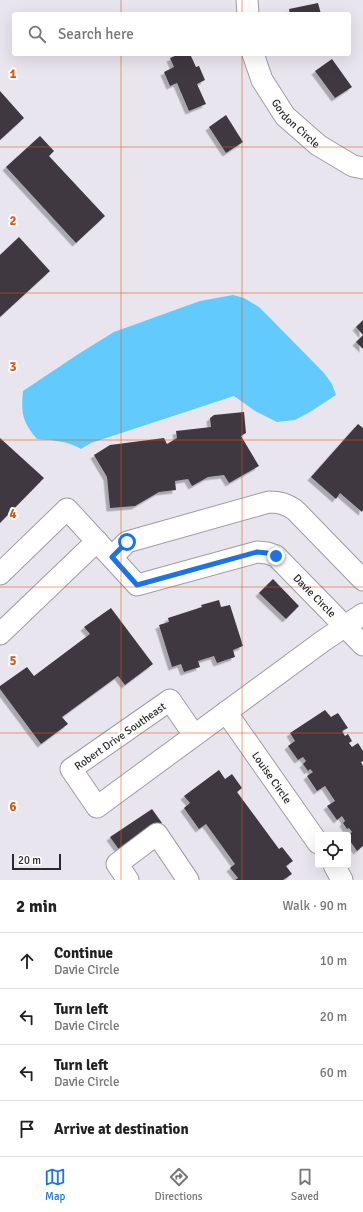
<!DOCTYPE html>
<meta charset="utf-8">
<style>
body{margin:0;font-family:Signika,sans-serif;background:#f2f2f2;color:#222}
.controls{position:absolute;right:12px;bottom:12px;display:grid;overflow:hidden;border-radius:4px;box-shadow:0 4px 16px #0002}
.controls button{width:36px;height:36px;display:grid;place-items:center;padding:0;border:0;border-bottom:1px solid #e0e0e0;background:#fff;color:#222;font:20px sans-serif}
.scale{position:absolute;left:12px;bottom:10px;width:49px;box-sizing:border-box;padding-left:4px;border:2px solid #2a292d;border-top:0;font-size:11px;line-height:14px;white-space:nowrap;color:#2a292d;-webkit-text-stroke:3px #fff;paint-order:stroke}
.stop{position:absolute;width:12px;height:12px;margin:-9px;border:3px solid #1a73e8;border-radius:50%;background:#fff}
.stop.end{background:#1a73e8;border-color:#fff;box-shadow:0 1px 4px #0008}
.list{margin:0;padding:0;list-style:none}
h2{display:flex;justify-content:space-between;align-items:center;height:52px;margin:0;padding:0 16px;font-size:17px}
h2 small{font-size:13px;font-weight:400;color:#767676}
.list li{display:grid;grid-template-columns:26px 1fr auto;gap:12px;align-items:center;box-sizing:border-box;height:56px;padding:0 16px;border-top:1px solid #e0e0e0}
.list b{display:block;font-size:15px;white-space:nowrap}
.list p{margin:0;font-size:13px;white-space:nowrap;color:#767676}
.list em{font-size:13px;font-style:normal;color:#767676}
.icon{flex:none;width:22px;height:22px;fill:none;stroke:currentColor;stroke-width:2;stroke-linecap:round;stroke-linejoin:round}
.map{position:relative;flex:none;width:363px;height:880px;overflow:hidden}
.search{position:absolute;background:#fff;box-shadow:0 4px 16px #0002;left:12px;right:12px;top:12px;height:44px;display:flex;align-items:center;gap:10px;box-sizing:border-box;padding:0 14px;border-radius:4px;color:#767676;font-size:15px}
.sheet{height:276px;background:#fff}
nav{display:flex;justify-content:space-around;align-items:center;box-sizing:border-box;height:56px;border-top:1px solid #e0e0e0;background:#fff;font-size:11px;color:#767676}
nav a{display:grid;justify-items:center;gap:2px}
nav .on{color:#1a73e8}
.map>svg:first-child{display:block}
</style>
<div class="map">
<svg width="363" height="880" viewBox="0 0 363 880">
<defs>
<filter id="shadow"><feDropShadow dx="-3.5" dy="3.5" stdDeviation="0" flood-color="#0004"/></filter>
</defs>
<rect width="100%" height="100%" fill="#e8e5ee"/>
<!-- water -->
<path fill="#63cafd" d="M233,295L244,298L259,307L271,319L324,373L332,384L336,395L310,412L295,420L277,422L255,411L234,396L91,443L81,449C68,441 52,440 37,439C22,421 21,413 23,391L80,353L114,332L200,301Z"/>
<!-- building -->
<g fill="#41393f" filter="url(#shadow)">
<polygon points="318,3 321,14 290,14 289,9"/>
<polygon points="179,54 190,54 196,67 199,66 205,80 197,84 206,104 189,111 177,83 170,86 164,72 174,67 170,58"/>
<polygon points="332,59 352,87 335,98 315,71"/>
<polygon points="0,91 24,118 0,140"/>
<polygon points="226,115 243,142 226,153 209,127"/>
<polygon points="40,136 54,151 49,156 105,216 76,243 6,167"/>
<polygon points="19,237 50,271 0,317 0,255"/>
<polygon points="363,320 363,349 356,342 363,335 356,327"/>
<polygon points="244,412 246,433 241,436 259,466 229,483 224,475 208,477 192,486 188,479 175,481 176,490 159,492 135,506 110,508 107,477 94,455 110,445 164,438 167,444 177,438 176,431 211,427 210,418 214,415"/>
<polygon points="358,424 363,428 363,510 362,512 340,493 336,499 311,477"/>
<polygon points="0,438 44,478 0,523"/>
<polygon points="273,579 299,606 286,619 259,593"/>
<polygon points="219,600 221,607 230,605 243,646 233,650 235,657 217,663 214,656 198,661 200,667 184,672 181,664 172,667 159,625 169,622 168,618 202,607 201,605"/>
<polygon points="111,608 153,664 125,685 118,676 62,717 68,724 41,744 0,689 0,686 27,667 34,676 90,634 84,627"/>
<polygon points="325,710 331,717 338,713 348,728 342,731 345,736 348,734 352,741 349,743 352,747 358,743 363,751 363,761 361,762 363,766 363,846 357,851 348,838 348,835 352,832 349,828 347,829 343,823 345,821 342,816 337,820 327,806 335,801 325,786 317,791 307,776 313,772 310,769 308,771 303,764 306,761 303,757 298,760 288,746 295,741 290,733"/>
<polygon points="219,770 225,779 232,774 242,788 237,792 279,849 282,847 293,861 286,866 292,874 283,880 235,880 238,878 230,868 235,864 206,824 199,829 184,808 190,803 184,796"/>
<polygon points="152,809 162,823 120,851 110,837"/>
</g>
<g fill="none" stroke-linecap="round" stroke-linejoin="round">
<!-- minor casing -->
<g stroke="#9f9ca5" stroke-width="23">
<g id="minor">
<polyline points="247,0 248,14"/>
<path id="s1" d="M253,54L262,80L285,116L318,145L353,166L363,168"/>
<path d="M112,557L127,542L269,502C280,502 286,504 295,510L363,580"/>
<path id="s2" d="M0,574L67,509L137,585L257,552L267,553L276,556L363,645"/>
<polyline points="0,634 97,541"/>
<path id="s3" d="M226,712L318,843"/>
<polyline points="194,735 170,700 71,769 97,807 323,641 363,614"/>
<polyline points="334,865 342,880"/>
<polyline points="128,880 117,864 157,834 188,880"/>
</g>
</g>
<!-- minor -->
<use href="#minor" stroke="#fff" stroke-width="21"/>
</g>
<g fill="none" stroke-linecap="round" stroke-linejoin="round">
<!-- route -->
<polyline stroke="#1a73e8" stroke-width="5" points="127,542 112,557 137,585 257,552 267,553 276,556"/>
</g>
<!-- grid -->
<path fill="none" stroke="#de570e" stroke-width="1" stroke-opacity="0.55" d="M121,0V14M242,0V14M121,54V880M242,54V880M0,147H363M0,293H363M0,440H363M0,587H363M0,733H363"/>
<g text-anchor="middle" stroke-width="4" stroke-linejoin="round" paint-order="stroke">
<!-- street labels -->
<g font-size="11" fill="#2a292d" stroke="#fff">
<text dy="4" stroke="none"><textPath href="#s1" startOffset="83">Gordon Circle</textPath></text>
<text dy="4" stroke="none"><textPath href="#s2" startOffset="396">Davie Circle</textPath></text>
<text transform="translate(120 736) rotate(-35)" y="4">Robert Drive Southeast</text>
<text dy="4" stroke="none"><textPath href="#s3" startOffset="80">Louise Circle</textPath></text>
</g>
</g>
<g font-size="13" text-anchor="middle" font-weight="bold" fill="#de570e" stroke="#fff" stroke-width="4" stroke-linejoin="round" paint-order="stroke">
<text x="13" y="78">1</text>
<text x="13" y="225">2</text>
<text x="13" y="371">3</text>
<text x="13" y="518">4</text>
<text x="13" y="665">5</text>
<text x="13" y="811">6</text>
</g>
</svg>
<div class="controls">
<button><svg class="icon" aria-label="locate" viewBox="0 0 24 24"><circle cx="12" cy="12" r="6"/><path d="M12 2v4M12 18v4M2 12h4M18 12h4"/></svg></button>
</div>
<div class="scale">20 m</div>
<div class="stop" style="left:127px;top:542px"></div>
<div class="stop end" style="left:276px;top:556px"></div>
<div class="search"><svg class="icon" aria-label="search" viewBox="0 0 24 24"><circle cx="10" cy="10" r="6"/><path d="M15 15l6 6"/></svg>Search here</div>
</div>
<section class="sheet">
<h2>2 min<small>Walk · 90 m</small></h2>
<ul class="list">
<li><svg class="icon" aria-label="ahead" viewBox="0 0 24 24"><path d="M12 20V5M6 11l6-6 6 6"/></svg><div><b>Continue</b><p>Davie Circle</p></div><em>10 m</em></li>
<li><svg class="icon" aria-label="left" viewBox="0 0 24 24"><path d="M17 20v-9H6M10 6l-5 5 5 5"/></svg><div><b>Turn left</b><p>Davie Circle</p></div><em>20 m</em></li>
<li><svg class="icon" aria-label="left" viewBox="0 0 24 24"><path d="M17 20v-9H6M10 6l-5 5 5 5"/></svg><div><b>Turn left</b><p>Davie Circle</p></div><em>60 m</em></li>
<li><svg class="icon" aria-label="arrive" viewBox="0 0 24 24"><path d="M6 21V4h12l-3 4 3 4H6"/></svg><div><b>Arrive at destination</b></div></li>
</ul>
</section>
<nav>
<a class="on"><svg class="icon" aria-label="map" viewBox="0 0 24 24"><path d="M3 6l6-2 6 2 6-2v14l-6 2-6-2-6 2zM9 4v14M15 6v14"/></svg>Map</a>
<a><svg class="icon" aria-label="directions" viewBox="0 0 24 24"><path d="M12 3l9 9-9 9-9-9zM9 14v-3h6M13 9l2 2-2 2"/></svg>Directions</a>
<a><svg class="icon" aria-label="saved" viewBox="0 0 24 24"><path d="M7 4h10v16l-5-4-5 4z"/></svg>Saved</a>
</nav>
